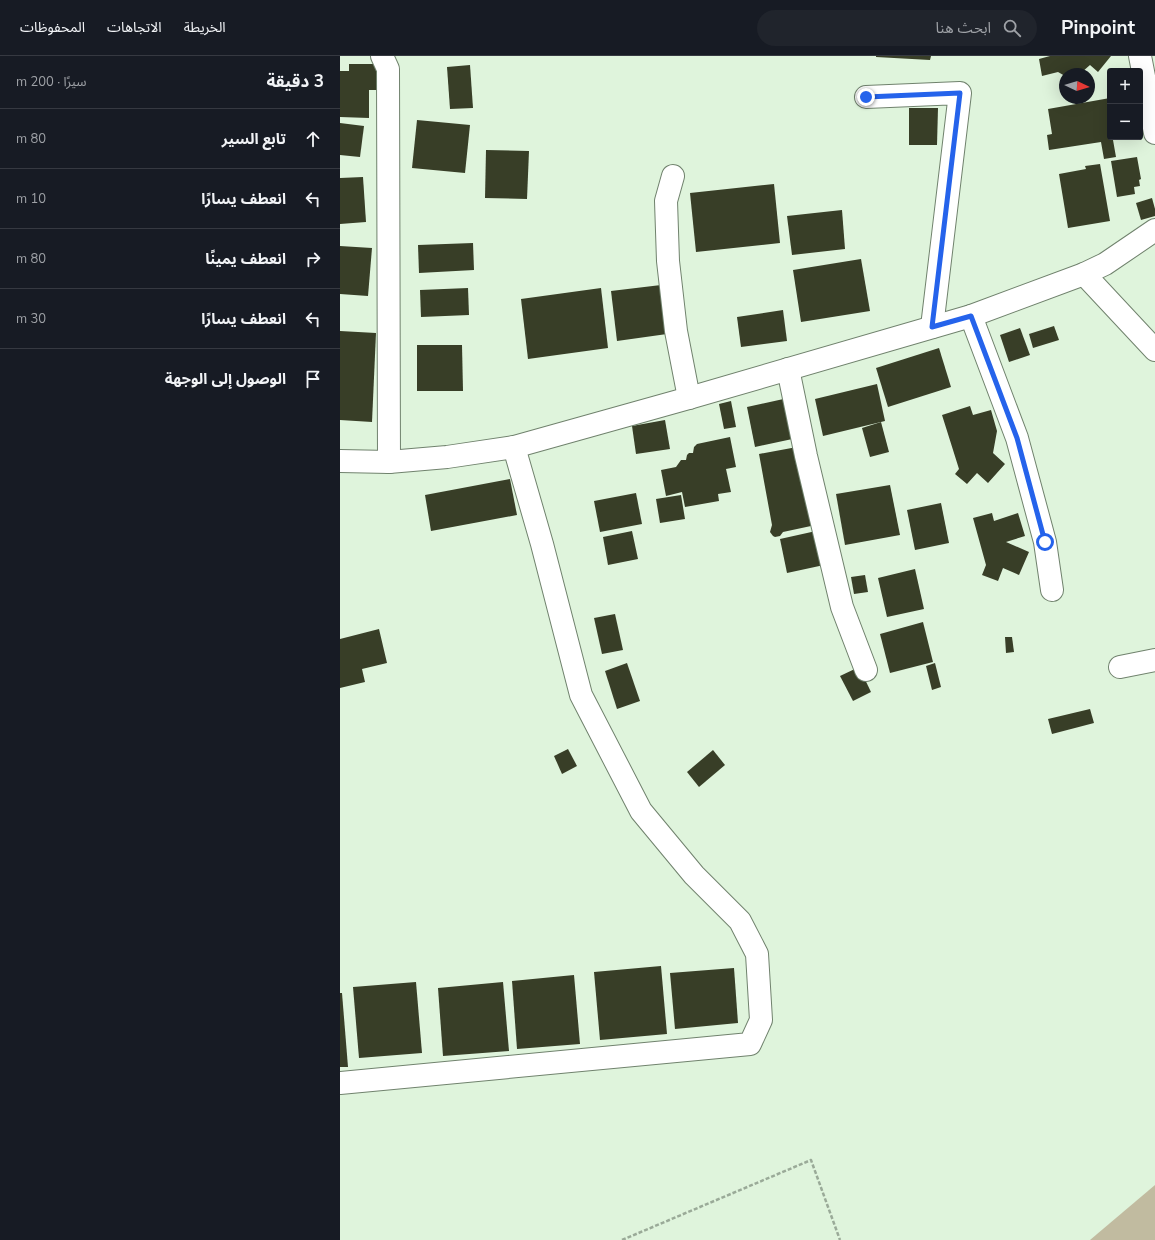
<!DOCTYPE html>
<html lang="ar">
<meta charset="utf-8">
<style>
body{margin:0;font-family:"Nunito Sans","Noto Sans Arabic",sans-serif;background:#20242c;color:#f1f3f6;direction:rtl}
.controls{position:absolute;right:12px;top:12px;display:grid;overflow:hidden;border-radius:4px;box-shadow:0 4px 16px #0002}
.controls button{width:36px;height:36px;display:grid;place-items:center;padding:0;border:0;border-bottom:1px solid #363941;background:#171b24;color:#f1f3f6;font:20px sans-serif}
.compass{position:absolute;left:719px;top:12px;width:36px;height:36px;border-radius:50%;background:#171b24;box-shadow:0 4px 16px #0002;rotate:94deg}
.stop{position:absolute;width:12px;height:12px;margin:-9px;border:3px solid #2563eb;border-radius:50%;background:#fff}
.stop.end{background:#2563eb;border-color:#fff;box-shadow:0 1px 4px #0008}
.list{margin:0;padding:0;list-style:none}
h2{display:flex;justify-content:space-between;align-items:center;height:52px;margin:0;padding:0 16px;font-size:17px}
h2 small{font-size:13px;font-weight:400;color:#9ea1a6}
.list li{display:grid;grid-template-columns:26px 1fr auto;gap:12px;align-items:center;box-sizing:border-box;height:60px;padding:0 16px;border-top:1px solid #363941}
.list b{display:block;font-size:15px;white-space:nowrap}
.list em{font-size:13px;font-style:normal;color:#9ea1a6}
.icon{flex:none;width:22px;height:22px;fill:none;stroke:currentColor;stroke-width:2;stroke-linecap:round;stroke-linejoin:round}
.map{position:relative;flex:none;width:815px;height:1184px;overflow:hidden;direction:ltr}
header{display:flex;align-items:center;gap:24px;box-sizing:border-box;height:56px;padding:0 20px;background:#171b24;border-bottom:1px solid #363941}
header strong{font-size:19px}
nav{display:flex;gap:22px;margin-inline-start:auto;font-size:14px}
.search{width:280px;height:36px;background:#20242c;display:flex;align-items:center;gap:10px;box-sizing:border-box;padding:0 14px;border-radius:22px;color:#9ea1a6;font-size:15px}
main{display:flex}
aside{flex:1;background:#171b24}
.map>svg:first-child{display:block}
</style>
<header>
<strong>Pinpoint</strong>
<div class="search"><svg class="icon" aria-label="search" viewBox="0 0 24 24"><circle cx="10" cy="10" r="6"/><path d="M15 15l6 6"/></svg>ابحث هنا</div>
<nav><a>الخريطة</a><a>الاتجاهات</a><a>المحفوظات</a></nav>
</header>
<main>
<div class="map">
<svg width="815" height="1184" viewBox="0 0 815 1184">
<rect width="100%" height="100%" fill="#dff4dc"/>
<!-- green -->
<polygon fill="#c1bba0" points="815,1129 815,1184 750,1184"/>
<!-- building -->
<g fill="#383e27">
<polygon points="536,0 591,0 590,4 536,1"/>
<polygon points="710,0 771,0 758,16 750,9 742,16 736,14 733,18 725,18 725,20 718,16 702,20 699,3"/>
<polygon points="9,8 36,8 37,34 29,34 29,62 0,61 0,15 9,15"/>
<polygon points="130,9 133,52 110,53 107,11"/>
<polygon points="770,42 770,81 784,81 773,84 776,101 764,103 761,86 709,94 707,79 712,78 708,53"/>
<polygon points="569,52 598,52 597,89 569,89"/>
<polygon points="77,64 130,69 125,117 72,112"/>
<polygon points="0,67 24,70 20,101 0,99"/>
<polygon points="146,94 189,95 187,143 145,142"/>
<polygon points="797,101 801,123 799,124 800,130 794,131 795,138 777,141 771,105"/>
<polygon points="760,108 770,165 728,172 719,118 746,113 745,110"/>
<polygon points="23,121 26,166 0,168 0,122"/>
<polygon points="434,128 440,187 356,196 350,137"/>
<polygon points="812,142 815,153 815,160 801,164 796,147"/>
<polygon points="502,154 505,193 452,199 447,160"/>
<polygon points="133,187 134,214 79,217 78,189"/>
<polygon points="0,190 32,192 28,240 0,238"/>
<polygon points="521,203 530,255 461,266 453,214"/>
<polygon points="321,229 327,278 277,285 271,235"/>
<polygon points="128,232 129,259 81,261 80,234"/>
<polygon points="261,232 268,292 188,303 181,243"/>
<polygon points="443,254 447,285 401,291 397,261"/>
<polygon points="714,270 719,284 693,292 689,278"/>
<polygon points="680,272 690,299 669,306 660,279"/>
<polygon points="0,275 36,277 32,366 0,364"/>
<polygon points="77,289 122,289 123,335 77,335"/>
<polygon points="599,292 611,331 548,351 536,312"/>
<polygon points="537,328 545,365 483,380 475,343"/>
<polygon points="448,342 457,382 415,391 407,351"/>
<polygon points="391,345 396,371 384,373 379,348"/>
<polygon points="630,350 633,359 651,354 657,375 653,397 665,408 648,427 637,417 627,428 615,418 619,413 602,359"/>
<polygon points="325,364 330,393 296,398 292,370"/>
<polygon points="541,366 549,396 530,401 522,372"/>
<polygon points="390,381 396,411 386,413 391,436 378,438 379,445 345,451 342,436 326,440 321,414 336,411 341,404 346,404 347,399 349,397 353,397 354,391 357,388"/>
<polygon points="457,391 471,470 443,476 440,480 435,481 433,480 430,476 432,469 419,398"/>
<polygon points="170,423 177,459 91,475 85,439"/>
<polygon points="550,429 560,479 505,489 496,438"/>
<polygon points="296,437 302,468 260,476 254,445"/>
<polygon points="341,439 345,463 320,467 316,443"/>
<polygon points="601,447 609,487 575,494 567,454"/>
<polygon points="652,457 654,465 678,457 685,480 666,486 689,496 679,519 663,512 658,525 642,519 646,509 633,462"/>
<polygon points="292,475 298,503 268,509 263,481"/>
<polygon points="476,475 484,509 447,517 440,483"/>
<polygon points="575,513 584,553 547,561 538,522"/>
<polygon points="525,519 528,536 514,538 511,521"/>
<polygon points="275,558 283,594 262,598 254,562"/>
<polygon points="583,566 593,606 550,617 540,578"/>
<polygon points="39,573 47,607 22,613 25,626 0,632 0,583"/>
<polygon points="665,581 672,581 674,596 666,597"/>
<polygon points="287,607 300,645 277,653 265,615"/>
<polygon points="595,607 601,631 592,634 586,610"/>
<polygon points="519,611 531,636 513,645 500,620"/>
<polygon points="750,653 754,667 712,678 708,663"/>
<polygon points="228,693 237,710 222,718 214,700"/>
<polygon points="373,694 385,709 359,731 347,716"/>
<polygon points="321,910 327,978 260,984 254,916"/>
<polygon points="394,912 398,967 335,973 330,917"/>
<polygon points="234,919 240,988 177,993 172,925"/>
<polygon points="76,926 82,997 19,1002 13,931"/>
<polygon points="163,926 169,995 103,1000 98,932"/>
<polygon points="0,937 2,937 8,1011 0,1011"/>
</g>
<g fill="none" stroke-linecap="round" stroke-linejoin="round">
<!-- street casing -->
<g stroke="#70826d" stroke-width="24">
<g id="street">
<polyline points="42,0 48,13 49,406"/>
<polyline points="800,0 815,77"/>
<polyline points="526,41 620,37 592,271"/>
<polyline points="333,120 326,145 328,205 336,275 349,342"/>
<polyline points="744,218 815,294"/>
<polyline points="631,260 677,382 705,486 712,534"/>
<polyline points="448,313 466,400 502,551 526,614"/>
<polyline points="0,405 49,406 107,401 174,391 349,342 631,260 744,218 765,208 815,174"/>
<polyline points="780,611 815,604"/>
<polyline points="0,1027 410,988 421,964 417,898 400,865 354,819 301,755 241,639 202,488 174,391"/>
</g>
</g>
<!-- path -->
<polyline stroke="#9aaa98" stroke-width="2.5" stroke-dasharray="4 2" stroke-linecap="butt" points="282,1184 471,1104 500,1184"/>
<!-- street -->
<use href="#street" stroke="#fff" stroke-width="22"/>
</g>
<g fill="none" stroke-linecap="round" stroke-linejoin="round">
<!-- route -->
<polyline stroke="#2563eb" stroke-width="5" points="526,41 620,37 592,271 631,260 677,382 705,486"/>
</g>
</svg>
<div class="controls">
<button>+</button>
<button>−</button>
</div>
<svg class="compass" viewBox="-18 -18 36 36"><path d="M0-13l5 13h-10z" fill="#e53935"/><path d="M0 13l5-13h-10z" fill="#9ea1a6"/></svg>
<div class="stop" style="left:705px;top:486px"></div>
<div class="stop end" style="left:526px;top:41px"></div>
</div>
<aside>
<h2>3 دقيقة<small>سيرًا · 200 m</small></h2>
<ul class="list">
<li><svg class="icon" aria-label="ahead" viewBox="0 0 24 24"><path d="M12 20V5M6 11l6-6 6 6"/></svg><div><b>تابع السير</b></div><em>80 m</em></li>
<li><svg class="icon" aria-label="left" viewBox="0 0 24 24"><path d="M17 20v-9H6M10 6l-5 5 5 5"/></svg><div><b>انعطف يسارًا</b></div><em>10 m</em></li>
<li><svg class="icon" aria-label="right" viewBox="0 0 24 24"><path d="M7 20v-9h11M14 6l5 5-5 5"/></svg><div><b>انعطف يمينًا</b></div><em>80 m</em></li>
<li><svg class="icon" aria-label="left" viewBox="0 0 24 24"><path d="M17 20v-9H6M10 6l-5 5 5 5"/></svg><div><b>انعطف يسارًا</b></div><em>30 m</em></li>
<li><svg class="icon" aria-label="arrive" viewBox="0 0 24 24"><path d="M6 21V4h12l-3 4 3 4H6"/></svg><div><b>الوصول إلى الوجهة</b></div></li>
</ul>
</aside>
</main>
